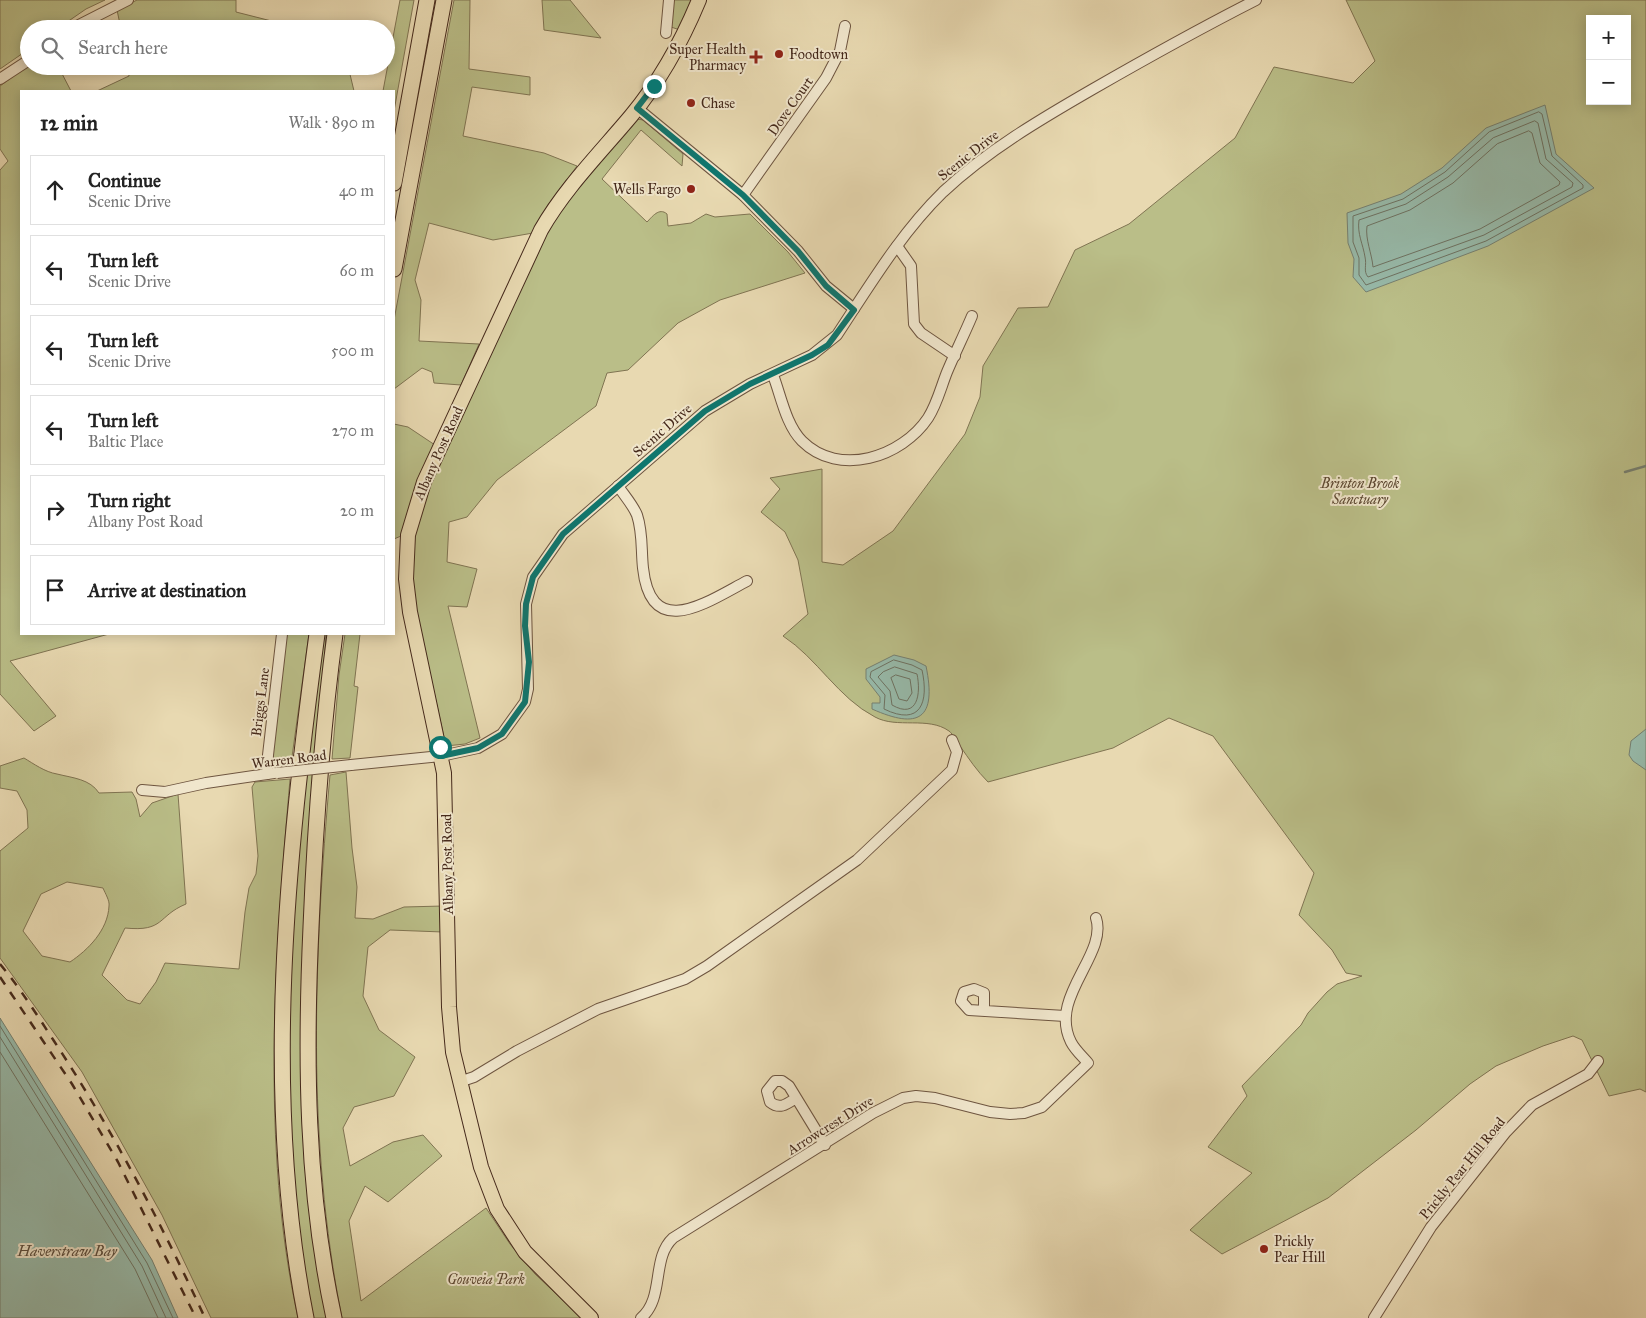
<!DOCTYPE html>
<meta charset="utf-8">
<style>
body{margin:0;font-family:"IM FELL Great Primer",serif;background:#f2f2f2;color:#222}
.controls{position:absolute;right:15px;top:15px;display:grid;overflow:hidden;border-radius:0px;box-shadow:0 2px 12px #0003}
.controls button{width:45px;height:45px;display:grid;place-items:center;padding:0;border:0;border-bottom:1px solid #e0e0e0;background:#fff;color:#222;font:25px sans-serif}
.stop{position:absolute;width:15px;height:15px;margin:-11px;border:4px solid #0f766e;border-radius:50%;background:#fff}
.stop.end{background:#0f766e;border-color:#fff;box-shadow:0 1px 5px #0008}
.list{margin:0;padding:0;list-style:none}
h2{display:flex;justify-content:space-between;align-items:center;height:65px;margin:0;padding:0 20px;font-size:21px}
h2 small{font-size:16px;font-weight:400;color:#767676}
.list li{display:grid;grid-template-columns:32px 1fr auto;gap:15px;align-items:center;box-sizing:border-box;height:70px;margin:0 10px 10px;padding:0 10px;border:1px solid #e0e0e0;border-radius:0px}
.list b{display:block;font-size:19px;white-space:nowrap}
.list p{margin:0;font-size:16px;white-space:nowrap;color:#767676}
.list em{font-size:16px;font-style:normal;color:#767676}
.icon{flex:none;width:28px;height:28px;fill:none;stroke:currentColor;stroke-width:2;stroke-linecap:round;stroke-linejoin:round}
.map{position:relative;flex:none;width:1646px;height:1318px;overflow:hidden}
.search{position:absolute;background:#fff;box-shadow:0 2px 12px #0003;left:20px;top:20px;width:375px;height:55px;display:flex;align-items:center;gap:12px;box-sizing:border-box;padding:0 18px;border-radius:28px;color:#767676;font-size:19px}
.panel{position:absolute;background:#fff;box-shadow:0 2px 12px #0003;left:20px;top:90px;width:375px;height:545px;border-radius:0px}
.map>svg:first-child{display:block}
</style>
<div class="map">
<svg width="1646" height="1318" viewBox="0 0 1646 1318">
<rect width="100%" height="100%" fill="#e8d9b1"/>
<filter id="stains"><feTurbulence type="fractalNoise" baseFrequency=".004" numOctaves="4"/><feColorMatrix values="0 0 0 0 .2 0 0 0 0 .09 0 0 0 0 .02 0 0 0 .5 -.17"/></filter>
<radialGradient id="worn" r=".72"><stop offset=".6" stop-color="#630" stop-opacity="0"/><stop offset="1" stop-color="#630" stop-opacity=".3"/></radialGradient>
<!-- green -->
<g fill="#babe88" stroke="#807452" fill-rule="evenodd">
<polygon points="0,0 105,0 86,9 57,29 29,29 29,49 0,69"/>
<polygon points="137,0 236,0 236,12 303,29 121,29 117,10"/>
<polygon points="400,0 414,0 394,111 394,91 383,91"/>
<polygon points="454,0 470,0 469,69 530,77 530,95 472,87 463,136 544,153 577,166 548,205 533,233 493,240 429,223 415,280 421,300 419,341 479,344 461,385 434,383 432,372 422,368 394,389 394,392 394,320"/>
<polygon points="542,0 570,0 601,38 544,30"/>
<polygon points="673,0 692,0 680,30 671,27"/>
<path d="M1346,0H1646V1092L1640,1089L1609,1096L1582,1040L1573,1036L1543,1046L1496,1066L1470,1084L1416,1130L1328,1198L1222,1254L1190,1230L1252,1173L1208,1147L1247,1096L1242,1086L1301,1025L1308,1013L1327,992L1337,984L1362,976L1346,973L1332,950L1299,915L1314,873L1213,736L1169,718L1113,748L988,782C977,771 969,759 960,746C957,742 953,734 949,731C928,716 897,729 875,717C838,698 817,658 783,636L808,614L798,560L785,532L761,512L780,489L770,478L822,469V562L843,565L893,531L965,434L980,397L983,366L1018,308L1048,307L1075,250L1129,224L1235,138L1274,67L1353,83L1375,61ZM1590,19H1627V101H1590Z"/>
<polygon points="29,65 58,66 71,91 21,91 21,634 109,634 10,661 56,716 34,731 0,694 0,170 8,161 0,149 0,86"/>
<polygon points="128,66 348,66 354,91 97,91 129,76"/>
<path d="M637,119L643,120L683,154L682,166L641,130L602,179L647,222C652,217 659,207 667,214L668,226L691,223L706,214L715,217L750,214L788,252L805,273L720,300L678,323L628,370L607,373L596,406L497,480L467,517L449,522L447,562L477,569L467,607L448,606L480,738L465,744L446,746L412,593V541L420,508L535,253L559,211L574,191Z"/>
<polygon points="394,424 408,427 435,445 414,492 401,536 394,539"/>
<polygon points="287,634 309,634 291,764 275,766 273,754"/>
<path d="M323,634H326L303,992L329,1318H312C297,1248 292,1176 290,1104C286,947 303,790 323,634Z"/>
<polygon points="345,634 360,634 354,686 358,687 350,758 332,759 339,675"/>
<path d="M24,758C34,764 45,772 57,774C73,778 90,779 99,793L132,792L136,799L140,817L152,803L178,794L186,904C157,916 165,932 125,928L102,975L127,1000L140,1004L156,982L165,963L239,969L245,912L249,888L256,874L258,856L252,787L255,782L290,779C275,955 260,1145 298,1318H211L162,1215L82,1072L0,958V851L28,828L27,810L17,791L0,788V766ZM67,882L103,888C105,893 110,901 109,906C108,930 88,950 70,962L42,956L23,931L41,894Z"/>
<path d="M346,772L352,848L357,887L355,918L373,919L404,907L443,906V932L390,930L368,947L363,996L379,1030L415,1057L394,1096L354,1107L343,1128L350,1166L393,1142L423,1135L442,1156L388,1202L365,1186L349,1221L361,1301L486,1208L510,1244L535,1274L582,1318H342C306,1138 314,957 330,775Z"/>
</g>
<!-- water -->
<g fill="#97baaa" stroke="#768071">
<polygon points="1545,105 1556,154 1594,188 1488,246 1366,292 1353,277 1354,259 1348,243 1347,213 1401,194 1442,168 1486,128"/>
<path d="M894,655L914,660L926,666C937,719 919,730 872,709V703H880V697L866,679V669Z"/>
<polygon points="1646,729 1646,770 1633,761 1629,755 1631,741"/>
<polygon points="0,1018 152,1260 178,1318 0,1318"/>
</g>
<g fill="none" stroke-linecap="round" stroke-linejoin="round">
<!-- shore -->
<g stroke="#6e7262" stroke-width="1">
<polygon points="1539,112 1542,114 1552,156 1583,185 1583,188 1486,241 1366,285 1359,275 1359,258 1353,242 1353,216 1403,199 1445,172 1489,132"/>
<path d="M1535,121L1538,123L1546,159L1573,183L1572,187L1484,235L1368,277C1363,271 1367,265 1365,257C1363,244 1357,234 1359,220L1406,204L1448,177L1493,138Z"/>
<path d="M1529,131L1532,133L1540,163L1560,182L1559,185L1480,229L1373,267C1372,254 1365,239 1367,226L1410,210L1453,183L1497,144Z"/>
<path d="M894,660L912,665L922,670C929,702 921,727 884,709L885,695L870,677L871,672Z"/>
<path d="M895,667L917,674C921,693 918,720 892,705L890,691L878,677L883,672Z"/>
<polygon points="896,675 910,679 912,693 907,701 899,699 891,678"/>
<polyline points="0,1026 147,1263 173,1318"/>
<polyline points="0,1037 142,1266 166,1318"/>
<polyline points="0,1052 135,1269 158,1318"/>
</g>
<!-- stream -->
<polyline stroke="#768071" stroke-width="2.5" points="1625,472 1646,466"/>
<!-- minor casing -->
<g stroke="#6e5540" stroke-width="12">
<g id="minor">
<polyline points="71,29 128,0"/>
<polyline points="666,33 669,0"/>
<polyline points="0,79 29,60"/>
<polyline points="637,108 743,195 798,251 826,286 854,309"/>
<polyline points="743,195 826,78 840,51 845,26"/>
<polyline points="897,246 911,266 914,324 921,333 955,356"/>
<path d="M773,375C781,396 786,425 802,441C839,478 902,457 928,418C937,404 941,387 947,372C955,353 964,335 972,316"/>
<path d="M618,486C624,495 633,505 637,515C643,533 641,550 643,568C651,642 707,602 747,581"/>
<path d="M351,765L441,756L478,748L502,734L525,702L528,689L526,604L533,577L563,534L705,411L750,384L812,355L837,335C870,285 901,233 943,192C988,150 1041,119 1093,89C1147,58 1201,28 1256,0"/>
<polyline points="267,774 268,755 282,634"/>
<polyline points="142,790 165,792 206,783 274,773"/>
<polyline points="984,1010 984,993 974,989 964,992 961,1001 969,1010 1065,1016"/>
<polyline points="459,1082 474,1077 517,1051 598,1009 685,979 707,966 857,860 952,770 957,752 952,740"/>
<path d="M796,1098C787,1104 780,1110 770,1102L767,1091L775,1081H782L789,1086L825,1145"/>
<path d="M641,1318C665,1298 651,1258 673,1238L873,1113L903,1098L916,1096L935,1098L990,1112L1010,1114L1024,1113L1042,1107L1088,1063C1083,1057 1075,1050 1071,1042C1048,997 1108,955 1096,918"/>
<polyline points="1374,1318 1431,1227 1506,1132 1532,1105 1588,1074 1598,1061"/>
</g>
</g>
<!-- major casing -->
<g stroke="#45291b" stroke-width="16">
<path id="major" d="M591,1318L525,1252L497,1209L481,1167L453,1052L449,1007L444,773L410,612L406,579L408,535L424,482L541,230C565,188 600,153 631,116C660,81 682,41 699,0"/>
</g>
<!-- highway casing -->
<g stroke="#45291b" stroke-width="17">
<g id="highway">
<polyline points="394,183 427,0"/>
<polyline points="394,269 444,0"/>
<path d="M306,1318C262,1096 287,856 317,634"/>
<path d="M334,1318C306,1190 305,1058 311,927C315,829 322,731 335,634"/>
</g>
</g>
<!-- minor -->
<use href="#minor" stroke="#f0e6cc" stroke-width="10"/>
<!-- major -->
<use href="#major" stroke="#e8d9b1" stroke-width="14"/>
<!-- highway -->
<use href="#highway" stroke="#e8d9b1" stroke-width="15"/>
<!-- rail -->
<g stroke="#45291b" stroke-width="2.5" stroke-dasharray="9 9" stroke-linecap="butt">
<path d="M0,964C20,988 37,1015 54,1041C112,1129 161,1223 205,1318"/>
<polyline points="0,977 72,1084 118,1162 196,1318"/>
</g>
<!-- minor-bridge casing -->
<g stroke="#6e5540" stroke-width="12" stroke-linecap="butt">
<polyline id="minor-bridge" points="277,773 351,765"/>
</g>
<!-- minor-bridge -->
<use href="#minor-bridge" stroke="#f0e6cc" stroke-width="10"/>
</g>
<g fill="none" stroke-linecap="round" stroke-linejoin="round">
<!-- route -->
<polyline stroke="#0f766e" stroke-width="6" points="440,747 441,756 478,748 502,734 525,702 529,662 525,626 526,604 533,577 563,534 705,411 750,384 812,355 828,345 854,310 826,286 798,251 743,195 637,108 654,86"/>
</g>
<!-- markers -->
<g fill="#8f2418" stroke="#f0e6cc" stroke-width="2">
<circle cx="779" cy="54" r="5"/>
<path d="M753.5 49.5h5v5h5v5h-5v5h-5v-5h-5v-5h5z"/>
<circle cx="691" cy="103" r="5"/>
<circle cx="691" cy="189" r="5"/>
<circle cx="1264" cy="1249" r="5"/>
</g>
<g text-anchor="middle" stroke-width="4" stroke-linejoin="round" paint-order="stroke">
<!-- poi labels -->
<g font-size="14" fill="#45291b" stroke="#f0e6cc" text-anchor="start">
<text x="746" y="54" text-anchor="end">Super Health<tspan x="746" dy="16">Pharmacy</tspan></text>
<text x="789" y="59">Foodtown</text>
<text x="701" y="108">Chase</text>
<text x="681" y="194" text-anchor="end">Wells Fargo</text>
<text x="1274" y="1246">Prickly<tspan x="1274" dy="16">Pear Hill</tspan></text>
</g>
<!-- street labels -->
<g font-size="14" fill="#45291b" stroke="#f0e6cc">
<text transform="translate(790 106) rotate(-55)" y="5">Dove Court</text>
<text transform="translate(968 155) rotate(-38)" y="5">Scenic Drive</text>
<text transform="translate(662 430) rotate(-41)" y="5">Scenic Drive</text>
<text transform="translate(438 453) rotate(-66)" y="5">Albany Post Road</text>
<text transform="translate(260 702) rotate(-83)" y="5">Briggs Lane</text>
<text transform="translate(289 759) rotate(-7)" y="5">Warren Road</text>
<text transform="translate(447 864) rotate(-91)" y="5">Albany Post Road</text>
<text transform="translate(830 1125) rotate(-32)" y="5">Arrowcrest Drive</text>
<text transform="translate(1462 1168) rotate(-51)" y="5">Prickly Pear Hill Road</text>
</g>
<!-- park labels -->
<g font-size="14" font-style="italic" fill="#5c4731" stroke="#f0e6cc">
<text x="1360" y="488">Brinton Brook<tspan x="1360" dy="16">Sanctuary</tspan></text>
<text x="486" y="1284">Gouveia Park</text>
</g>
<!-- water labels -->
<g font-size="15" font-style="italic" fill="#5a4d3f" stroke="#f0e6cc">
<text x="67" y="1256">Haverstraw Bay</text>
</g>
</g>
<rect width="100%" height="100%" filter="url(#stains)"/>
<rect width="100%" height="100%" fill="url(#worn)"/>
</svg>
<div class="controls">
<button>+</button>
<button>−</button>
</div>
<div class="stop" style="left:440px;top:747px"></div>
<div class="stop end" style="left:654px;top:86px"></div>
<div class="search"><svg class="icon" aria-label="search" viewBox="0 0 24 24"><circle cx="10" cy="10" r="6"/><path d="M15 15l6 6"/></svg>Search here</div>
<section class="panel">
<h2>12 min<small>Walk · 890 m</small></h2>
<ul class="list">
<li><svg class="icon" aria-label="ahead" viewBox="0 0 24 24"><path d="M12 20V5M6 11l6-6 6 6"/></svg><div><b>Continue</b><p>Scenic Drive</p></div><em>40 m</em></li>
<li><svg class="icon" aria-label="left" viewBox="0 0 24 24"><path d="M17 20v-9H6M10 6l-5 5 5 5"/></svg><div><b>Turn left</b><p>Scenic Drive</p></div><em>60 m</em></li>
<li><svg class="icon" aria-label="left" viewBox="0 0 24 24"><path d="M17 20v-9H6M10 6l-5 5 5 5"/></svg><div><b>Turn left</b><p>Scenic Drive</p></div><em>500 m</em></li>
<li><svg class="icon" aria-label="left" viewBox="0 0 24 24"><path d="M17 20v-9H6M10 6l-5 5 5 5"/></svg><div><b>Turn left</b><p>Baltic Place</p></div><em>270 m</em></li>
<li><svg class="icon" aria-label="right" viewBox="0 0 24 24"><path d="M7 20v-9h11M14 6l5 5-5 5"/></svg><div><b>Turn right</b><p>Albany Post Road</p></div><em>20 m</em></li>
<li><svg class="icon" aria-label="arrive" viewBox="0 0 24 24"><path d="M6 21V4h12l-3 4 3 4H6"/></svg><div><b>Arrive at destination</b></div></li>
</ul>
</section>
</div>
